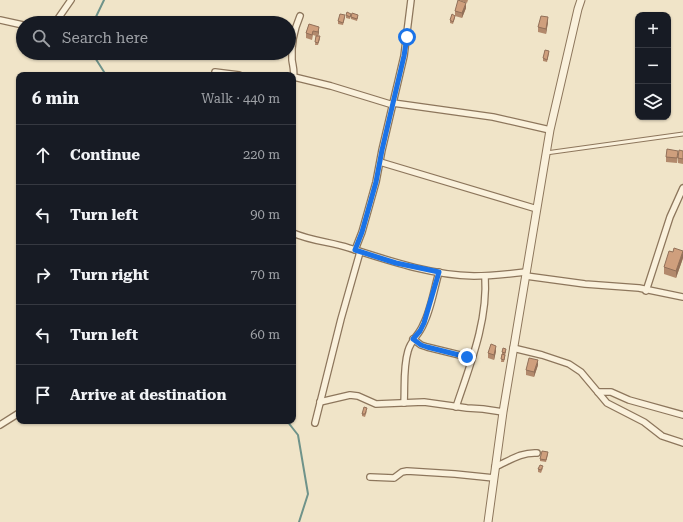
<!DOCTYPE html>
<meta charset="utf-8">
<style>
body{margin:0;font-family:"Roboto Serif",serif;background:#242831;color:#f1f3f6}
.controls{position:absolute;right:12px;top:12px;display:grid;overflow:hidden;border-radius:8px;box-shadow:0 1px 3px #0004}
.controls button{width:36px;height:36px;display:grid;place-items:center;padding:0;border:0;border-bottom:1px solid #363941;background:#171b24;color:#f1f3f6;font:20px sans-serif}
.stop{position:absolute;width:12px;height:12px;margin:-9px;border:3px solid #1a73e8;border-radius:50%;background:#fff}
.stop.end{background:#1a73e8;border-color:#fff;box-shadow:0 1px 4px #0008}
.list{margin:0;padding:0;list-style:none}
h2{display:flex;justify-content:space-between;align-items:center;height:52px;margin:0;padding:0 16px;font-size:17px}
h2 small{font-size:13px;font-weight:400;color:#9ea1a6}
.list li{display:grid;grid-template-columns:26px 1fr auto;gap:12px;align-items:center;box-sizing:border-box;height:60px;padding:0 16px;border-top:1px solid #363941}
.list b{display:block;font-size:15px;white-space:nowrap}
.list em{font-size:13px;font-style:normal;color:#9ea1a6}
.icon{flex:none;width:22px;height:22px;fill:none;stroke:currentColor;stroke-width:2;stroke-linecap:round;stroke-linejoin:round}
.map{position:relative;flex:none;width:683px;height:522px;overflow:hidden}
.search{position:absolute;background:#171b24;box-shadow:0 1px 3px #0004;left:16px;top:16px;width:280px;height:44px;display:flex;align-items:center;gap:10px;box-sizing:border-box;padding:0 14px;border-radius:22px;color:#9ea1a6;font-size:15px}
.panel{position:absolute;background:#171b24;box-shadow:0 1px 3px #0004;left:16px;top:72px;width:280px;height:352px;border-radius:8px}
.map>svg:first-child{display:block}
</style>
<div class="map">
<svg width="683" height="522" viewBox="0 0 683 522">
<rect width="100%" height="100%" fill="#f0e4c8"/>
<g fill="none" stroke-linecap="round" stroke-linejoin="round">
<!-- stream -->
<g stroke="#6f938a" stroke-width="2">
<polyline points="93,23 104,0"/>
<polyline points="92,53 106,75"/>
<polyline points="287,421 298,435 308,494 299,522"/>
</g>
<!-- service casing -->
<g stroke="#8d765c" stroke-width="5">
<polyline id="service" points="546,153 683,134"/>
</g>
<!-- minor casing -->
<g stroke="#8d765c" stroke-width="8">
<g id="minor">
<polyline points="0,20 23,25"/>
<polyline points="55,23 71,0"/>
<polyline points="215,72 239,75"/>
<polyline points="294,77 331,86 393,105"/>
<path d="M293,79C295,72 293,67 292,60C291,45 294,30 300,16"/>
<polyline points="393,103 493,117 550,130"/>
<polyline points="380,162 537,209"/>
<path d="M293,233C311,241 331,242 349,248C390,261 431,275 474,276C492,276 509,274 526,272"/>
<polyline points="355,250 362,232 376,182 382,150 404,56 411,0"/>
<polyline points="526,276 585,284 639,288 683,297"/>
<polyline points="646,291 670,217 683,188"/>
<polyline points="413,339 421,345 427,347 472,358"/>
<polyline points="513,348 542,355 569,364 581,372 607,403 644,422 662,436 683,443"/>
<polyline points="598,392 611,392 629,400 683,415"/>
<polyline points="320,402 350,395 358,396 376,404 424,402 467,408 483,409 503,412"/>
<path d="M404,403C405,386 403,368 408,351C411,340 419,335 423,325C431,310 434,289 439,272"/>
<path d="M456,407C470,365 488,321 485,276"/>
<polyline points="315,423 341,319 360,252"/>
<polyline points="0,425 19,413"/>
<path d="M495,467C509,461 521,452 537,453"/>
<polyline points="370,477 394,478 402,472 407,471 455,474 494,478"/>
</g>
</g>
<!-- tertiary casing -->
<g stroke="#8d765c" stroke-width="9">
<polyline id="tertiary" points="488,522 503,412 550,130 578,9 581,0"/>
</g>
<!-- service -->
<use href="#service" stroke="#faf1dc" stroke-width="3"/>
<!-- minor -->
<use href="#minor" stroke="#faf1dc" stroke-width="5.5"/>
<!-- tertiary -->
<use href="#tertiary" stroke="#faf1dc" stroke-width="7"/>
</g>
<!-- wall -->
<g fill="#b2896c">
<polygon points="459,0 468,0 467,3"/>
<polygon points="466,8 462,18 455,16 455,18 453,24 450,23 450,20 455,15 455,11"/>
<polygon points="346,15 351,16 350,19 346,18"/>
<polygon points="345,17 343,25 338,24 338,21"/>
<polygon points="351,17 358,17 357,21 351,19"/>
<polygon points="548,22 546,34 538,32 538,27"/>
<polygon points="309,24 319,32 318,36 320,39 318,45 315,45 316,36 313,35 312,40 306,38 306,33"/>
<polygon points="549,53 547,62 543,61 543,58"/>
<polygon points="683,151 683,164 678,163 678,158"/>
<polygon points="678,156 677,163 666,162 666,157"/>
<polygon points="683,258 676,278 664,274 664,267"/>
<polygon points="496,351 494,360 488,358 488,353"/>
<polygon points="506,351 504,362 501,362 502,355 502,352"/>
<polygon points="538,365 534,377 526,375 526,370"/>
<polygon points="367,411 365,417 362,416 362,414"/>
<polygon points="548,454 546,462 540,461 540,459"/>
<polygon points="543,468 541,473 538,472 538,469"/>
</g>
<!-- shaded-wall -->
<g fill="#916f58">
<polygon points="466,3 466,8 462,18 462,13"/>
<polygon points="548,17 548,22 546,34 546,29"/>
<polygon points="319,27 319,32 318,37 318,32"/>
<polygon points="683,251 683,258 676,278 676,271"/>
<polygon points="496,346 496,351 494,360 494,355"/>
<polygon points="538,360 538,365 534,377 534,372"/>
</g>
<!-- building -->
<g fill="#cf9f7d" stroke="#916f58">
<polygon points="458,0 466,3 462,13 455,11"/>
<polygon points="347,12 351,14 350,17 346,15"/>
<polygon points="352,13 358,15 357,19 351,17"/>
<polygon points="340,14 345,15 343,23 338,21"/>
<polygon points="452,14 455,16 453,22 450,20"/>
<polygon points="541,16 548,17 546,29 538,27"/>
<polygon points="309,24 319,27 318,32 313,31 312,35 306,33"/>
<polygon points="316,36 320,36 318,43 315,42"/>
<polygon points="545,50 549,51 547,60 543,58"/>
<polygon points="667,149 678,151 677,158 666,157"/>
<polygon points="679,150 683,151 683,159 678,158"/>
<polygon points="674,248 683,251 676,271 664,267 669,251 673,252"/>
<polygon points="491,344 496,346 494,355 488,353"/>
<polygon points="503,348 506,349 505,353 502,352"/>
<polygon points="502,354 505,355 504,360 501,359"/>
<polygon points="529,358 538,360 534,372 526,370"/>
<polygon points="364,407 367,408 365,414 362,414"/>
<polygon points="542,451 548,452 546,460 540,459"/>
<polygon points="540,465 543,466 541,470 538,469"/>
</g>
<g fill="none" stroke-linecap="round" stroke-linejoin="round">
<!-- route -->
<polyline stroke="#1a73e8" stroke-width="5" points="407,37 404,56 382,150 376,182 362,232 355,250 396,263 439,272 424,323 420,331 413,339 421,345 427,347 467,357"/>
</g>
</svg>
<div class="controls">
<button>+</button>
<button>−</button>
<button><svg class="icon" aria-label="layers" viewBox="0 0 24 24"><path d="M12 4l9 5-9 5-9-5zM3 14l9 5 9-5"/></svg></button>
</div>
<div class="stop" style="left:407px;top:37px"></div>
<div class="stop end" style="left:467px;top:357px"></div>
<div class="search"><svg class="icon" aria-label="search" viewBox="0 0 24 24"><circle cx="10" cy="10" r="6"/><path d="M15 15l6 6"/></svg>Search here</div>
<section class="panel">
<h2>6 min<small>Walk · 440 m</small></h2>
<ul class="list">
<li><svg class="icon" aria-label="ahead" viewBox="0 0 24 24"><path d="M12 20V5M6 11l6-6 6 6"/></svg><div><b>Continue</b></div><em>220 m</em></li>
<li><svg class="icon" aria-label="left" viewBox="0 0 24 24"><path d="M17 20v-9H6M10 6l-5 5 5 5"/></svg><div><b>Turn left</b></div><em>90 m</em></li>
<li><svg class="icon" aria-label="right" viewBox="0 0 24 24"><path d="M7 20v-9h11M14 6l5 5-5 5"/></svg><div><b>Turn right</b></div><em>70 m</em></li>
<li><svg class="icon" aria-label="left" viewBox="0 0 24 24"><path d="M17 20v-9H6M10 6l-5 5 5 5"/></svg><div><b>Turn left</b></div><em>60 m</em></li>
<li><svg class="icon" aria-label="arrive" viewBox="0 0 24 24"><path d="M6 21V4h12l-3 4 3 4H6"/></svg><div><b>Arrive at destination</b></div></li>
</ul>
</section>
</div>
